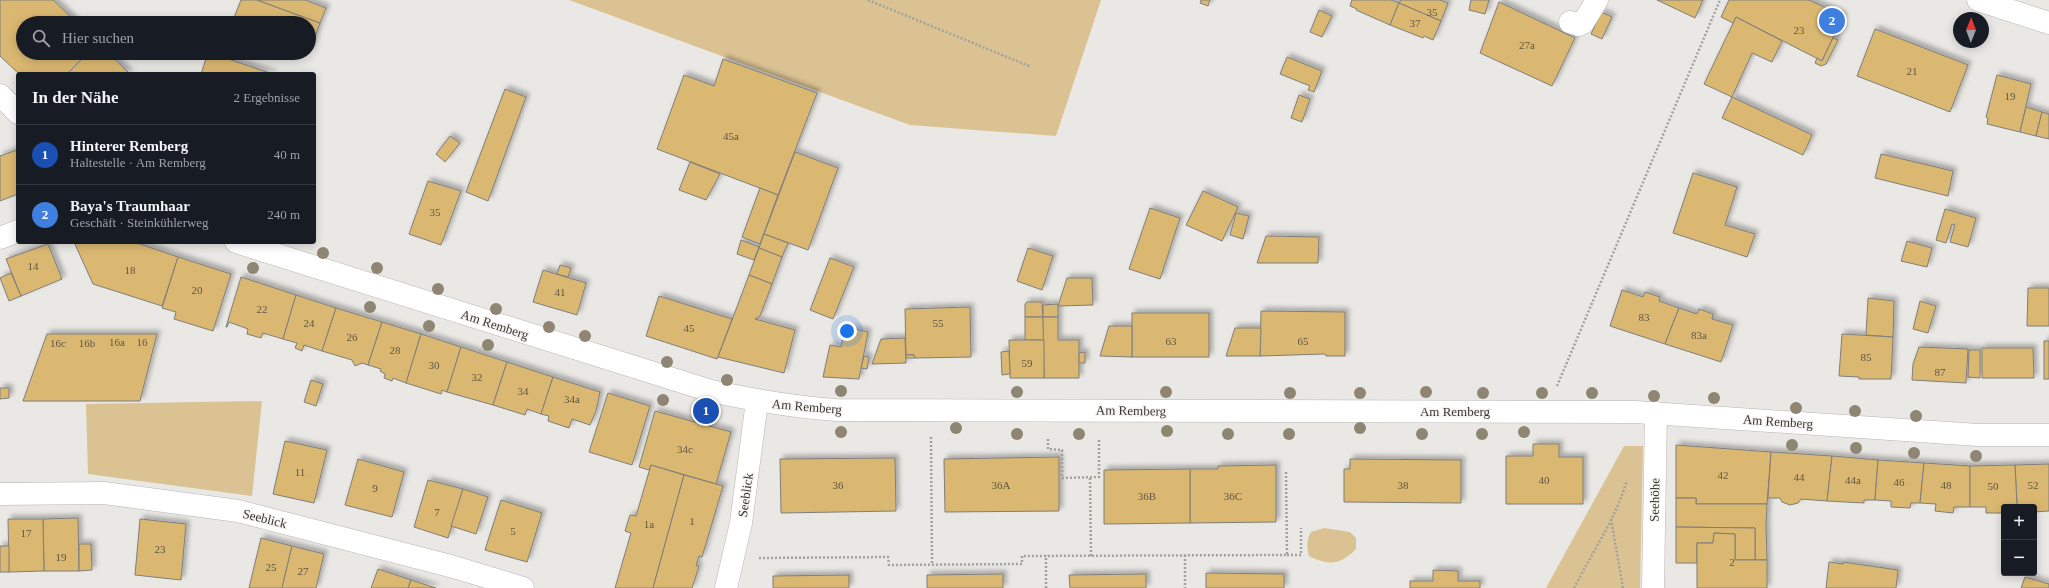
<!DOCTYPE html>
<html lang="de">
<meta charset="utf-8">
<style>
body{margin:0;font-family:"Times New Roman",serif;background:#242831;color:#f1f3f6}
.controls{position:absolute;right:12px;bottom:12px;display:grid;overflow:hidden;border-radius:4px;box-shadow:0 2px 10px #0003}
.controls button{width:36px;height:36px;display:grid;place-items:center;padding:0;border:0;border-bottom:1px solid #363941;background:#171b24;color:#f1f3f6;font:20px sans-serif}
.compass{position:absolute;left:1953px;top:12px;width:36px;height:36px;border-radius:50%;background:#171b24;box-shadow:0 2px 10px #0003;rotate:1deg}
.you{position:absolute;left:847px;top:331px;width:14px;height:14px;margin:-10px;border:3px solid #fff;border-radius:50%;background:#1a73e8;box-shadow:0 0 0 6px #1a73e833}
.badge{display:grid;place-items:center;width:26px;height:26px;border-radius:50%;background:#ea580c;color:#fff;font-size:13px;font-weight:700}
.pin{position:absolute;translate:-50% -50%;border:2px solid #fff;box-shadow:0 1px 4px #0006}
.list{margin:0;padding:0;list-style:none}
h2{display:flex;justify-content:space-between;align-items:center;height:52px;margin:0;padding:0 16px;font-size:17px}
h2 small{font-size:13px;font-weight:400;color:#9ea1a6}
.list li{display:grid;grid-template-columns:26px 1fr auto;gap:12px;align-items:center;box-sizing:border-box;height:60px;padding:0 16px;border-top:1px solid #363941}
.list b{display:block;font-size:15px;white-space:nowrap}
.list p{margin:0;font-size:13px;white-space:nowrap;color:#9ea1a6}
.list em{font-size:13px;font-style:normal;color:#9ea1a6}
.icon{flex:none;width:22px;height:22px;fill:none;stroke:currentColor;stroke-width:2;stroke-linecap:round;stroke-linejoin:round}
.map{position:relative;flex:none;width:2049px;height:588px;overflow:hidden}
.search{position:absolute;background:#171b24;box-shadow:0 2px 10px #0003;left:16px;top:16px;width:300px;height:44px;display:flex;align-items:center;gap:10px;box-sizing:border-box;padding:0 14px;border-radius:22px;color:#9ea1a6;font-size:15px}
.panel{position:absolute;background:#171b24;box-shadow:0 2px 10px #0003;left:16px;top:72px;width:300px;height:172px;border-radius:4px}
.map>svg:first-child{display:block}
</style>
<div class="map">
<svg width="2049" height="588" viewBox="0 0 2049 588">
<defs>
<filter id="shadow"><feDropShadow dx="3.5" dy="-3.5" stdDeviation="2" flood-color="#0004"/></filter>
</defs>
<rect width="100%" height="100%" fill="#e9e8e5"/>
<!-- green -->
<g fill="#dbc292">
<polygon points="569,0 1101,0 1056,136 910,125"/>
<polygon points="262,401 252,496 88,474 86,404"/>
<polygon points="1624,446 1643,446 1640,588 1546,588"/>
<path d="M1324,528L1350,532L1356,538V549C1340,565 1329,566 1309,556C1307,547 1306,540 1311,532Z"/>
</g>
<!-- building -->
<g fill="#dbb871" stroke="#7f7e7b" filter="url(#shadow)">
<polygon points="0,0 53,0 77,23 23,23 23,53 88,53 67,74 19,74 0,56"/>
<polygon points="241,0 257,0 320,23 309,53 309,23 232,23"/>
<polygon points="257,0 305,0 326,8 320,23"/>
<polygon points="1201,0 1210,0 1208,6 1200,3"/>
<polygon points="1352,0 1391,0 1399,3 1390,25 1356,10 1357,9 1350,6"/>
<polygon points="1401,0 1440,0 1448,3 1441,21 1399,3"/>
<polygon points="1471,0 1489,0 1485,14 1469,10"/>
<polygon points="1657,0 1703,0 1695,18"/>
<polygon points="1729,0 1809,0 1843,16 1822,61 1736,17 1733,23 1721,17"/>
<polygon points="1499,2 1575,38 1552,86 1480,53"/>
<polygon points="1399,3 1441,21 1433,40 1424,36 1423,38 1390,25"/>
<polygon points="1319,10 1332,16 1322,37 1310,32"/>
<polygon points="1601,12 1612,17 1602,39 1591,34"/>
<polygon points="1736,17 1782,41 1772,62 1752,53 1732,97 1704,84"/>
<polygon points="1875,29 1968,65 1950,112 1857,76"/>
<polygon points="1833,38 1838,40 1826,64 1821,66 1815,63 1817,58 1822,61"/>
<polygon points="88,53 108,53 130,74 67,74"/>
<polygon points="208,53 210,53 273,74 201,74"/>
<polygon points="1287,57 1322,71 1314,92 1308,90 1310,86 1280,74"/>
<polygon points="723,59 817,93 778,195 657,149 684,75 714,86"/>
<polygon points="1997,75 2031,84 2020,132 1987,124 1988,118 1986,117"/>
<polygon points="505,89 526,97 488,201 466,192"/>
<polygon points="1299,95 1310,99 1302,122 1291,118"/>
<polygon points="1732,97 1812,135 1803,155 1722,118"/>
<polygon points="2026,107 2042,112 2036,136 2020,132"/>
<polygon points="2042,112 2049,114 2049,139 2036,136"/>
<polygon points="450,136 460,143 445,162 436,154"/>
<polygon points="17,150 18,194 0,201 0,156"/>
<polygon points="795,152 838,168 808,250 764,234"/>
<polygon points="1881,154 1953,171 1948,196 1875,178"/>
<polygon points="690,162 720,174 706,200 679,190"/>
<polygon points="1693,173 1737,187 1725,225 1755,234 1747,257 1673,233"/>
<polygon points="428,181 461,191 441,245 409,234"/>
<polygon points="760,188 778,195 760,244 742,237"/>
<polygon points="1203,191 1238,207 1222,241 1186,225"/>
<polygon points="1150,208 1180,218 1160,279 1129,269"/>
<polygon points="1945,209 1976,218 1968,247 1950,242 1955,225 1952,224 1946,243 1936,240"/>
<polygon points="1236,213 1249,216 1243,239 1230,235"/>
<polygon points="764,234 788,243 782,257 759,248"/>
<polygon points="1266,236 1319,237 1318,263 1257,263"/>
<polygon points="741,240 759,247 754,260 737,254"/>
<polygon points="1907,241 1932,248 1927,267 1901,261"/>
<polygon points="74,242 134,242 178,257 162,306 93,284"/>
<polygon points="48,244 62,279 21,296 6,259"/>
<polygon points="759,248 782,257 772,284 749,275"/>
<polygon points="1028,248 1053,256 1042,290 1017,281"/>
<polygon points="178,257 231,274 213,331 174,319 176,312 162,308"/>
<polygon points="830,258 854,267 833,319 810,310"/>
<polygon points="560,265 571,268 568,277 557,274"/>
<polygon points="543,270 586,283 577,315 533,302"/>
<polygon points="11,273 21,296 9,301 0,278"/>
<polygon points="749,275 772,284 760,316 755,319 795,330 784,373 718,357"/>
<polygon points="241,277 296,295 283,339 263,333 261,338 247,334 248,329 229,322 227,327 226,327"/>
<polygon points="1067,278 1092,278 1093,305 1058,306"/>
<polygon points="2028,288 2049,288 2049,326 2027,326"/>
<polygon points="1622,290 1643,297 1645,292 1660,297 1659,301 1679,308 1665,344 1610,326"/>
<polygon points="296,295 336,308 322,351 304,345 302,351 295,348 297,343 283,339"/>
<polygon points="659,296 732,319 717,359 646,336"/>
<polygon points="1868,298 1894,301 1893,337 1866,335"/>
<polygon points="1920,301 1936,306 1928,333 1913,329"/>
<polygon points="1027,302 1042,302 1043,317 1025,317 1025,304"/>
<polygon points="1058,304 1058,317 1043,317 1043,305"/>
<polygon points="970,307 971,357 915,358 914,355 906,355 905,309"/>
<polygon points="336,308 382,322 368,365 362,363 355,366 352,360 322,351"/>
<polygon points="1679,308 1697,314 1699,309 1713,314 1712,319 1733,325 1721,362 1665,344"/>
<polygon points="1261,311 1345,312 1345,356 1326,356 1325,354 1260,356"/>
<rect x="1132" y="313" width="77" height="44"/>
<polygon points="1025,317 1043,317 1044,340 1025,340"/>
<polygon points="1043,317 1058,317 1058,340 1079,340 1079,378 1044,378"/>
<polygon points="382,322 421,334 406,383 393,378 392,381 384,378 385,374 380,371 381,369 368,365"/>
<polygon points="1109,326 1132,326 1132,357 1100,356"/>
<polygon points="845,327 868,332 859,379 823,377 830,345 841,347"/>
<polygon points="1235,328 1261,328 1260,356 1226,356"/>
<polygon points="47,334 157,334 140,401 23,401"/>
<polygon points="421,334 461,347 447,392 442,390 441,394 406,383"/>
<polygon points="1842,334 1893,337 1891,379 1859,379 1859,377 1839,376"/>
<polygon points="905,338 906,363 872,364 881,339"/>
<polygon points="1009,340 1044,340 1044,378 1010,378"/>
<rect x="2044" y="341" width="5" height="38"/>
<polygon points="461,347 507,362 493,405 447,392"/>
<polygon points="1919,347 1968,349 1966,383 1912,380 1913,364"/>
<polygon points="1982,348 2033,348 2034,378 1982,378"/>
<polygon points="1969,350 1980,350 1980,378 1968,377"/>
<polygon points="1009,351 1010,374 1002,375 1001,352"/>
<polygon points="1085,352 1085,363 1079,363 1079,353"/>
<polygon points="906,355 914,355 915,358 906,358"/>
<polygon points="864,356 869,357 867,369 861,368"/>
<polygon points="507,362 553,377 541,414 527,409 525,415 493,405"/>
<polygon points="553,377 600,392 596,411 590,425 572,419 569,428 548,421 549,416 541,414"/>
<polygon points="311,380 323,384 316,406 304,402"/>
<polygon points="0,388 9,388 9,398 0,399"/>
<polygon points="608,393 650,406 632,465 589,452"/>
<polygon points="655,411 731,432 716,484 651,465 649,470 639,467"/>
<polygon points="285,441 327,450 314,503 273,494"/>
<polygon points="1533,444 1559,444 1559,457 1583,457 1583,504 1506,504 1506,456 1533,456"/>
<polygon points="1676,445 1771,452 1767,504 1696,504 1696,498 1676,498"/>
<polygon points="1771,452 1832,456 1827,501 1801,499 1798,503 1790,505 1782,502 1780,498 1768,498"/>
<polygon points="1832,456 1878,460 1875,500 1864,500 1864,503 1827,501"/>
<polygon points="1059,457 1059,511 945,512 944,459"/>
<polygon points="895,458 896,511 781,513 780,459"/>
<polygon points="358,459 404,472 392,517 345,505"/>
<polygon points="1350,459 1461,460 1461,503 1344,502 1344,469 1350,469"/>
<polygon points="1878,460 1924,463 1920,503 1911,503 1910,508 1891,507 1891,501 1875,500"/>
<polygon points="1924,463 1970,466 1970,507 1954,507 1953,513 1935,511 1936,504 1920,503"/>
<polygon points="2049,464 2049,511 2034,512 2033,505 2017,505 2015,465"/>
<polygon points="651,465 684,475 653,588 615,588 631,533 625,531 630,515 636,516"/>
<polygon points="1276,465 1276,522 1190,523 1190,469 1218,469 1218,466"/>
<polygon points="2015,465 2017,505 2004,505 2004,513 1986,513 1986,507 1970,507 1970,466"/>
<polygon points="1190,469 1190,523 1104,524 1104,470"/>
<polygon points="684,475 723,486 702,557 699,556 696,566 699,566 692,588 653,588"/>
<polygon points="428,480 463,489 448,538 414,527"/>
<polygon points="463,489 488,497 476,534 451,526"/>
<polygon points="1676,498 1696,498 1696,504 1767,504 1766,525 1767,560 1755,560 1755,528 1676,527"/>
<polygon points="501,500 542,513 527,562 485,550"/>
<polygon points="78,518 79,571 44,571 43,519"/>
<polygon points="8,519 43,519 44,571 9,572"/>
<polygon points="140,519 186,524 181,580 135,575"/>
<polygon points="1676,527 1755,528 1755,560 1735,560 1735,534 1714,533 1713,543 1697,543 1697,563 1676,563"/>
<polygon points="1714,533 1735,534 1735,560 1767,560 1767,588 1697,588 1697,543 1713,543"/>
<polygon points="261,538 292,546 282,588 249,588"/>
<polygon points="79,544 91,544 92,570 79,571"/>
<rect x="0" y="546" width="9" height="26"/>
<polygon points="292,546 324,554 316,588 282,588"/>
<polygon points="1829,562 1843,564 1843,562 1898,570 1896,588 1826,588"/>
<polygon points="378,569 411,580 408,588 371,588"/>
<polygon points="1433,570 1458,571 1458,581 1480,581 1480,588 1410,588 1410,581 1433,581"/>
<polygon points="1206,573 1284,574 1284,588 1206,588"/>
<polygon points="1003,574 1003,588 927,588 927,575"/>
<polygon points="1146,574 1146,588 1070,588 1069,575"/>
<polygon points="849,575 849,588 773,588 773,576"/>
<polygon points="2025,577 2049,584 2049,588 2021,588"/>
<polygon points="411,580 436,588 408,588"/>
</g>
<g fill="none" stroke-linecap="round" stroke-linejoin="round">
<!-- minor casing -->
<g stroke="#b6b5b2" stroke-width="23">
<g id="minor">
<polyline points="1978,0 2049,23"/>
<polyline points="1570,22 1579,25 1583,23 1597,0"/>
<polyline points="0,95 18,113"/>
<polyline points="0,238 18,231"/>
<path d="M236,242L711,391C753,400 793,407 836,410L1635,412L1978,435H2049"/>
<polyline points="0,494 104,493 238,511 454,567 523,588"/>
<polyline points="726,588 741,523 757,401"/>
<polyline points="1653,588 1656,413"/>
</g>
</g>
<!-- path -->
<g stroke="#a2a19f" stroke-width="2.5" stroke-dasharray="2 2" stroke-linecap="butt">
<polyline points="868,0 1029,66"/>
<polyline points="1557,386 1720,0"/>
<polyline points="931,437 932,565"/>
<polyline points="1048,439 1048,449 1062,450 1062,478 1099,477 1099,439"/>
<polyline points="1090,478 1091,556"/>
<polyline points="1611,519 1623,588"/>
<polyline points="1185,555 1185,588"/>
<polyline points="1287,555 1301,555 1301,528"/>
<polyline points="759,558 888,557 889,565 1022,564 1022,556 1287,555 1286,472"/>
<polyline points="1046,588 1046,555"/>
<path d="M1574,588C1592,553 1616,518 1627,480"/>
</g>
<!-- minor -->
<use href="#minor" stroke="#fff" stroke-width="22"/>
</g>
<!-- trees -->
<g fill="#8e8572">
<circle cx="323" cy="253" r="6"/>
<circle cx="253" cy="268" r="6"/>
<circle cx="377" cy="268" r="6"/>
<circle cx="438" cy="289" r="6"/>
<circle cx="370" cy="307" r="6"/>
<circle cx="496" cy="309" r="6"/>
<circle cx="429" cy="326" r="6"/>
<circle cx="549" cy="327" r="6"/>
<circle cx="585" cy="336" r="6"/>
<circle cx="488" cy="345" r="6"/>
<circle cx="667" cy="362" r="6"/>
<circle cx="727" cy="380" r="6"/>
<circle cx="841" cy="391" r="6"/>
<circle cx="1017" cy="392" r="6"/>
<circle cx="1166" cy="392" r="6"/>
<circle cx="1426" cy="392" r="6"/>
<circle cx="1290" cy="393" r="6"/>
<circle cx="1360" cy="393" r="6"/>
<circle cx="1483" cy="393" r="6"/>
<circle cx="1542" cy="393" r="6"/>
<circle cx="1592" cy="393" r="6"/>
<circle cx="1654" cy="396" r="6"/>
<circle cx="1714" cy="398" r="6"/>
<circle cx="663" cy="400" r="6"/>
<circle cx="1796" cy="408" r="6"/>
<circle cx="1855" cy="411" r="6"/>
<circle cx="1916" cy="416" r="6"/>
<circle cx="956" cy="428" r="6"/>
<circle cx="1360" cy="428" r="6"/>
<circle cx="1167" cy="431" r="6"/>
<circle cx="841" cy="432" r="6"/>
<circle cx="1524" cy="432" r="6"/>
<circle cx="1017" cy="434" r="6"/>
<circle cx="1079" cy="434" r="6"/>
<circle cx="1228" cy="434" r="6"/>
<circle cx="1289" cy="434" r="6"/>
<circle cx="1422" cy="434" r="6"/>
<circle cx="1482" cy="434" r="6"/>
<circle cx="1792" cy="445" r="6"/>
<circle cx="1856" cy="448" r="6"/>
<circle cx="1914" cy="453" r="6"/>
<circle cx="1976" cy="456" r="6"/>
</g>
<g text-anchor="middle" stroke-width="3" stroke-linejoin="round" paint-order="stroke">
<!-- number labels -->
<g font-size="11" fill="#605644">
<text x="1432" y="16">35</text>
<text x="1415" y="27">37</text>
<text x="1799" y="34">23</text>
<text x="1527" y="49">27a</text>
<text x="1912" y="75">21</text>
<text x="2010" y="100">19</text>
<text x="731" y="140">45a</text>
<text x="435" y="216">35</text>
<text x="33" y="270">14</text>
<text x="130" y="274">18</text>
<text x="197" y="294">20</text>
<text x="560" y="296">41</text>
<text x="262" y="313">22</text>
<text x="1644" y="321">83</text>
<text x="309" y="327">24</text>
<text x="938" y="327">55</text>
<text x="689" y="332">45</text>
<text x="1699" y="339">83a</text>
<text x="352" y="341">26</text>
<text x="1171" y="345">63</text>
<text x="1303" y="345">65</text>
<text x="117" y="346">16a</text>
<text x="142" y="346">16</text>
<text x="58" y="347">16c</text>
<text x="87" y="347">16b</text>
<text x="395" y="354">28</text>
<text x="1866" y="361">85</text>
<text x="1027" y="367">59</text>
<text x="434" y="369">30</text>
<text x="1940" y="376">87</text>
<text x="477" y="381">32</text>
<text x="523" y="395">34</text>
<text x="572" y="403">34a</text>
<text x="685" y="453">34c</text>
<text x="300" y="476">11</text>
<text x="1723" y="479">42</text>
<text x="1799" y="481">44</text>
<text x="1544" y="484">40</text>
<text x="1853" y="484">44a</text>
<text x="1899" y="486">46</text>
<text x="838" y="489">36</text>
<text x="1001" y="489">36A</text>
<text x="1403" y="489">38</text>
<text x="1946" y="489">48</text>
<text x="2033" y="489">52</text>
<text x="1993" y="490">50</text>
<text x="375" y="492">9</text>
<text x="1147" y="500">36B</text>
<text x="1233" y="500">36C</text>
<text x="437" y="516">7</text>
<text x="692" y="525">1</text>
<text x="649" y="528">1a</text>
<text x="513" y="535">5</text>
<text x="26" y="537">17</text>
<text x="160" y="553">23</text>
<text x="61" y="561">19</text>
<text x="1732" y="566">2</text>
<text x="271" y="571">25</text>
<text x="303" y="575">27</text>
</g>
<!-- street labels -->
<g font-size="13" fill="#373635" stroke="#f7f5f2">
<text transform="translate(495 324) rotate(18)" y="5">Am Remberg</text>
<text transform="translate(807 406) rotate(5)" y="5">Am Remberg</text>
<text transform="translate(1131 410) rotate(1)" y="5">Am Remberg</text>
<text x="1455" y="416">Am Remberg</text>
<text transform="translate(1778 421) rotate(4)" y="5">Am Remberg</text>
<text transform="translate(745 495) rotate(-82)" y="5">Seeblick</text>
<text transform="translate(1654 500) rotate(-89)" y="5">Seehöhe</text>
<text transform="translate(265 518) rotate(14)" y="5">Seeblick</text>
</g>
</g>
</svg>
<div class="controls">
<button>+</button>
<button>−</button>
</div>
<svg class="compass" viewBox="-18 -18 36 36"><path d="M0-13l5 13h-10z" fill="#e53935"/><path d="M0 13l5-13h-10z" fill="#9ea1a6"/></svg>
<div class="you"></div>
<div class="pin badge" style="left:706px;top:411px;background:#1a4fb4">1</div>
<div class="pin badge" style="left:1832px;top:21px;background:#3f7fe0">2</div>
<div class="search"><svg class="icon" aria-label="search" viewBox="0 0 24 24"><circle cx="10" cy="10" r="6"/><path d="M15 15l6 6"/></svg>Hier suchen</div>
<section class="panel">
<h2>In der Nähe<small>2 Ergebnisse</small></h2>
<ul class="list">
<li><span class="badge" style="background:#1a4fb4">1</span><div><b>Hinterer Remberg</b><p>Haltestelle · Am Remberg</p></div><em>40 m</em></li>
<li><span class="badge" style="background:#3f7fe0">2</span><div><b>Baya's Traumhaar</b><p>Geschäft · Steinkühlerweg</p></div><em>240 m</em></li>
</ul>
</section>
</div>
